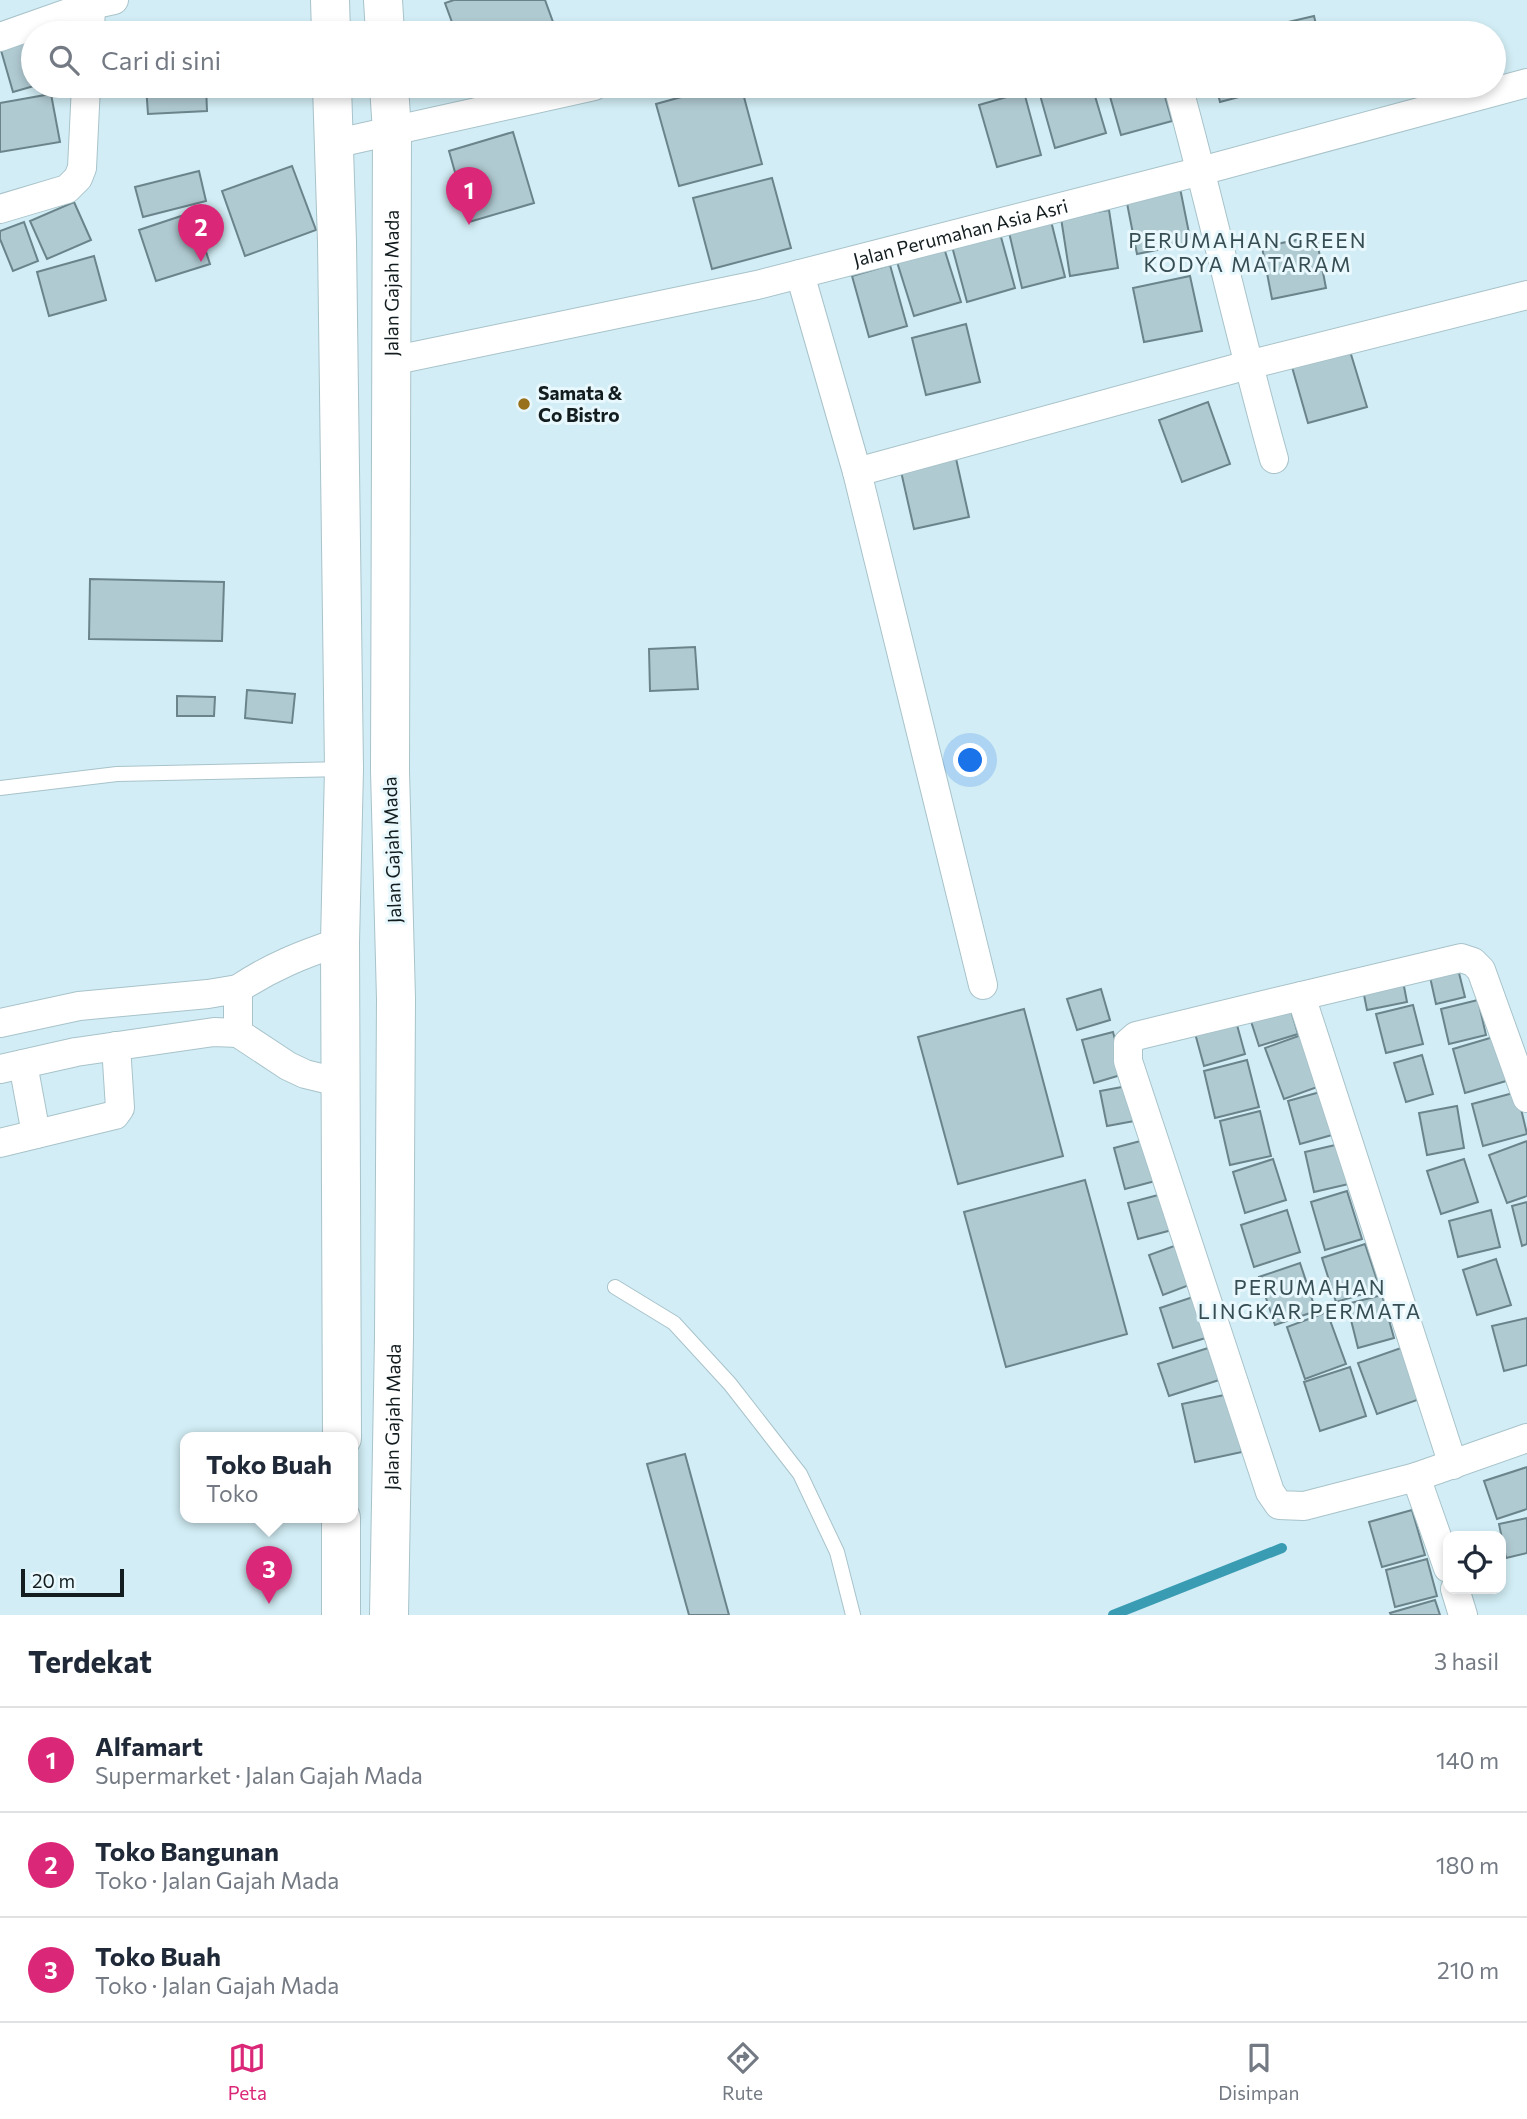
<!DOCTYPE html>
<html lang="id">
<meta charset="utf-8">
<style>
body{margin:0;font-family:Commissioner,sans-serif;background:#f6f6f7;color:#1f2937}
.controls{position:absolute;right:21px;bottom:21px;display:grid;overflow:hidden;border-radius:14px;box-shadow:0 4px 10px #0003}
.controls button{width:63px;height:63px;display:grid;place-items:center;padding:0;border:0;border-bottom:2px solid #e0e1e3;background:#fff;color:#1f2937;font:35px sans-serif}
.scale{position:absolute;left:21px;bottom:18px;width:103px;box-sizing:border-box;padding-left:7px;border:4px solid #131d1f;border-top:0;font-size:19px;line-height:24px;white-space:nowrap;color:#131d1f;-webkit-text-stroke:5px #e8f8fd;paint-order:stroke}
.you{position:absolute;left:971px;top:761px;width:24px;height:24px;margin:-18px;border:5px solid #fff;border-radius:50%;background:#1a73e8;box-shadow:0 0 0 10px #1a73e833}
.badge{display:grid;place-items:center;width:46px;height:46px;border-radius:50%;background:#db2777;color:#fff;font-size:23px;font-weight:700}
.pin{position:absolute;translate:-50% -58px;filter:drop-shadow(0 2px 4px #0008)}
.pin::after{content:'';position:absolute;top:37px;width:24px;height:21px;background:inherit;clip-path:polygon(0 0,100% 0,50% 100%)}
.popup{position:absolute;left:180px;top:1432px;width:178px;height:91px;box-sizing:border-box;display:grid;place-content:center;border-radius:14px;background:#fff;filter:drop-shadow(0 2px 5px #0005);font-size:23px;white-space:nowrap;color:#747a83}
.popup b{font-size:26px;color:#1f2937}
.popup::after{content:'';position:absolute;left:50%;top:100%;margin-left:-14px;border:14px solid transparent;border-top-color:#fff}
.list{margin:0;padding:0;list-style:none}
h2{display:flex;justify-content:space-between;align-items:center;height:91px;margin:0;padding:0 28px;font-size:30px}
h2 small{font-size:23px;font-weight:400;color:#747a83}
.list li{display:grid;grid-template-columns:46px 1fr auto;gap:21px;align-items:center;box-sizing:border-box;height:105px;padding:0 28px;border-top:2px solid #e0e1e3}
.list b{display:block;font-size:26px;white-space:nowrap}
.list p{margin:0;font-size:23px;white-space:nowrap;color:#747a83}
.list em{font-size:23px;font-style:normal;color:#747a83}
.icon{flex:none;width:38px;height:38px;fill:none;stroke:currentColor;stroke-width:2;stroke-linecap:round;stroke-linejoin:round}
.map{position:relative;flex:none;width:1527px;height:1615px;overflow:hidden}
.search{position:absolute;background:#fff;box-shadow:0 4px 10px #0003;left:21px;right:21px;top:21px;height:77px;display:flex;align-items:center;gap:18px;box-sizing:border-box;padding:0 24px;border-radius:38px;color:#747a83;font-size:26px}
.sheet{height:406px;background:#fff}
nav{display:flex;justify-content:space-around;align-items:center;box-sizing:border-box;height:98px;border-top:2px solid #e0e1e3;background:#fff;font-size:19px;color:#747a83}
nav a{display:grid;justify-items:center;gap:4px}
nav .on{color:#db2777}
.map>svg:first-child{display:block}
</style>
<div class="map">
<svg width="1527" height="1615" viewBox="0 0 1527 1615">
<rect width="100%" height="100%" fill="#d2edf5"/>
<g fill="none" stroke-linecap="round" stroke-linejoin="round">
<!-- stream -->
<polyline stroke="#3a9cb3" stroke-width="10" points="1113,1615 1282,1548"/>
</g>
<!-- building -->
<g fill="#b0cad2" stroke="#6b848b" stroke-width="2">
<polygon points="454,0 545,0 557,33 456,33 445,3"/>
<polygon points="1314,16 1318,33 1273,33 1271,26"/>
<polygon points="1262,27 1263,33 1237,33"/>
<polygon points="33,38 34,86 13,92 0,47"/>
<polygon points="146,86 206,86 207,111 148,114"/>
<polygon points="475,86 504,86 478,95"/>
<polygon points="721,86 741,86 762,164 679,186 656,104"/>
<polygon points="1044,86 1092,86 1106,133 1055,148 1038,88"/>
<polygon points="1107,86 1162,86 1172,121 1121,135"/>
<polygon points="1216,86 1276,86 1277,87 1220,102"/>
<polygon points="1024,92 1041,155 997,167 979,105"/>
<polygon points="51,94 60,142 0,152 0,103"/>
<polygon points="513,132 534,203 469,222 449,151"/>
<polygon points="292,166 316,230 245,256 222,191"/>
<polygon points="199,171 206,201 143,217 135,187"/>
<polygon points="772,178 791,248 712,269 693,198"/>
<polygon points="1179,183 1191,243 1137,254 1125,193"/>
<polygon points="74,202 91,240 47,259 30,221"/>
<polygon points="1109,210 1118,268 1070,276 1061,218"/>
<polygon points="193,212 210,264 156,281 139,230"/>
<polygon points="1050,217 1065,277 1022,288 1008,228"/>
<polygon points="24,222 38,261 13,271 0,239 0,231"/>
<polygon points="998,226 1015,288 967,302 950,239"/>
<polygon points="1316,236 1326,288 1272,299 1262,247"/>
<polygon points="944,248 961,302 914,316 897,262"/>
<polygon points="94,256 106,300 49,316 37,272"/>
<polygon points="890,265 907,326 869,337 852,276"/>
<polygon points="1190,276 1202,331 1144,342 1133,288"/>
<polygon points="966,324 980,382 926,395 912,338"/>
<polygon points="1350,351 1367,407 1308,423 1292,367"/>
<polygon points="1208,402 1230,464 1182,482 1159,420"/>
<polygon points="955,454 969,517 914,529 900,467"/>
<polygon points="90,579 224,582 222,641 89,639"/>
<polygon points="695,647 698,689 650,691 649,649"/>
<polygon points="247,690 295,694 292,723 245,718"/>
<polygon points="177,696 215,697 214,716 177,716"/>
<polygon points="1456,961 1465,997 1436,1004 1428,968"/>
<polygon points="1402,976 1407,1002 1367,1010 1362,985"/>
<polygon points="1101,989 1110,1020 1077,1030 1067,999"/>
<polygon points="1288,1000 1298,1034 1259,1046 1248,1012"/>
<polygon points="1478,1000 1486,1035 1449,1044 1441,1009"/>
<polygon points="1413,1005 1423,1044 1386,1053 1376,1014"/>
<polygon points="1024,1009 1063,1156 958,1184 918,1037"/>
<polygon points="1234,1014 1245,1054 1204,1066 1193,1026"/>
<polygon points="1113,1032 1124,1074 1094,1083 1082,1040"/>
<polygon points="1304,1034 1323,1085 1284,1099 1265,1048"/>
<polygon points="1500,1035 1513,1079 1465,1093 1453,1049"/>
<polygon points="1422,1055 1433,1094 1406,1102 1394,1063"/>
<polygon points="1247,1060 1259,1107 1215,1118 1204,1071"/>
<polygon points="1133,1085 1140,1120 1107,1126 1100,1091"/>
<polygon points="1320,1092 1332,1135 1300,1144 1288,1101"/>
<polygon points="1517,1092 1527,1134 1483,1146 1472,1104"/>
<polygon points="1457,1106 1464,1148 1427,1155 1419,1113"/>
<polygon points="1260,1111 1271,1156 1230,1165 1220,1121"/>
<polygon points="1148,1139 1159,1180 1125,1189 1114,1148"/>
<polygon points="1527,1141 1527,1196 1507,1203 1489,1155"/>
<polygon points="1344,1143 1353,1183 1314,1192 1305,1152"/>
<polygon points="1273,1159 1286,1200 1245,1213 1233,1172"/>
<polygon points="1464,1159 1478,1202 1441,1214 1427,1171"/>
<polygon points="1085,1180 1127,1334 1006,1367 964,1212"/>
<polygon points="1347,1191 1362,1239 1325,1250 1311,1202"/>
<polygon points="1162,1194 1172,1230 1138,1239 1128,1203"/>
<polygon points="1527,1202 1527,1244 1522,1246 1512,1206"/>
<polygon points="1287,1210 1300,1252 1254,1267 1241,1225"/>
<polygon points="1491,1210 1500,1247 1458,1257 1449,1221"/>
<polygon points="1365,1244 1380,1289 1336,1302 1322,1258"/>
<polygon points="1177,1245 1192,1284 1163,1295 1149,1255"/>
<polygon points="1496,1259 1511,1305 1477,1315 1463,1270"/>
<polygon points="1300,1263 1316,1311 1275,1325 1259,1277"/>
<polygon points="1199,1295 1212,1336 1173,1348 1160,1308"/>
<polygon points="1382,1295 1394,1338 1358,1348 1347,1304"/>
<polygon points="1327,1312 1346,1364 1305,1379 1287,1327"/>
<polygon points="1527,1318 1527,1365 1504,1371 1492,1326"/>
<polygon points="1208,1348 1219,1380 1169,1396 1158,1364"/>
<polygon points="1401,1348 1420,1399 1377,1414 1358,1363"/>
<polygon points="1350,1367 1366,1416 1320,1431 1304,1382"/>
<polygon points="1229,1394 1242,1452 1195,1462 1182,1404"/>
<polygon points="685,1454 729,1615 689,1615 647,1464"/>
<polygon points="1527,1467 1527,1509 1497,1519 1484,1481"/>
<polygon points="1412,1510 1425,1555 1382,1567 1369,1522"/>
<polygon points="1527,1518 1527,1553 1506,1558 1499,1524"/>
<polygon points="1427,1559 1437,1596 1395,1607 1386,1570"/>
<polygon points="1435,1600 1440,1615 1391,1615 1390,1613"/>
</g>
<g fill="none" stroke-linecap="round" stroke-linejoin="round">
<!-- lane casing -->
<g stroke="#a8c3ca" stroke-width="16">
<g id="lane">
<polyline points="0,788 117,774 344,769"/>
<polyline points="615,1287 674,1323 730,1384 800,1474 837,1552 853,1615"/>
</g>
</g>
<!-- street casing -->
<g stroke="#a8c3ca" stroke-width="30">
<g id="street">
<polyline points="90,33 91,5"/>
<polyline points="0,37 91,5 114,0"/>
<path d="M1178,86C1212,209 1239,335 1274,459"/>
<polyline points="333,144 594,86"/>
<polyline points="0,209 67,189 78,178 82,168 86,86"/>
<polyline points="800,274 857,472 983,985"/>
<path id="s1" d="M391,361L757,285L1201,171L1527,83"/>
<polyline points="857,472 1248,365 1527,295"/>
<path d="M340,942C303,954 271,967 238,989V1033L288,1066L305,1074L342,1083"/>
<polyline points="1301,996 1461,958 1473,962 1481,970 1527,1098"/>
<polyline points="0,1023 79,1006 208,994 238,989"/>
<polyline points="23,1064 36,1134"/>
<polyline points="0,1069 76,1052 214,1032 238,1033"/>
<polyline points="0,1143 115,1115 120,1108 116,1046"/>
<polyline points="1416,1477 1304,1506 1279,1505 1270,1492 1128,1061 1128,1043 1136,1036 1301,996 1453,1465"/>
<polyline points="1448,1568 1416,1477 1527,1438"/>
<polyline points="1455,1589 1463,1615"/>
</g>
</g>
<!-- secondary casing -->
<g stroke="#a8c3ca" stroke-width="40">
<g id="secondary">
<polyline points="330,0 331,33"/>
<polyline points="383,0 385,33"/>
<polyline points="332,86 337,242 344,769 340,942 342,1438"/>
<polyline points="341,1615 341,1518"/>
<path id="s2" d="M389,1615L394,1337L396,999L390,771L392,132L389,86"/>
</g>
</g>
<!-- lane -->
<use href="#lane" stroke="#fff" stroke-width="14"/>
<!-- street -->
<use href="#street" stroke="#fff" stroke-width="28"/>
<!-- secondary -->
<use href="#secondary" stroke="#fff" stroke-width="38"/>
</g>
<!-- markers -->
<circle fill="#986f1b" stroke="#e8f8fd" stroke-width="2.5" cx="524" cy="404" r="7"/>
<g text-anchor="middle" stroke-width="6" stroke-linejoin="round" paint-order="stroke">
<!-- street labels -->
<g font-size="19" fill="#131d1f" stroke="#e8f8fd">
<text dy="7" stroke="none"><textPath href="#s1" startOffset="584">Jalan Perumahan Asia Asri</textPath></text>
<text dy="7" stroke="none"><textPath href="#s2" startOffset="1332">Jalan Gajah Mada</textPath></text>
<text transform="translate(392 850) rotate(-92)" y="7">Jalan Gajah Mada</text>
<text dy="7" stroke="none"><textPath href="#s2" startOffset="198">Jalan Gajah Mada</textPath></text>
</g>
<!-- poi labels -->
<g font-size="19" font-weight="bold" fill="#131d1f" stroke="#e8f8fd" text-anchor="start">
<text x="538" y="400">Samata &amp;<tspan x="538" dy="22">Co Bistro</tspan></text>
</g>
<!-- neighbourhood labels -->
<g font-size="21" letter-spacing="2" fill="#354d53" stroke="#e8f8fd">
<text x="1248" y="248">PERUMAHAN GREEN<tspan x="1248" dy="24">KODYA MATARAM</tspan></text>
<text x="1310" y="1295">PERUMAHAN<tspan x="1310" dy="24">LINGKAR PERMATA</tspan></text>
</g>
</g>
</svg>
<div class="controls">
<button><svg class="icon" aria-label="locate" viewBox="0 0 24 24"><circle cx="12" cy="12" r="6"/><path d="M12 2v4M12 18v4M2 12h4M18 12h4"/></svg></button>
</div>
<div class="scale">20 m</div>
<div class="you"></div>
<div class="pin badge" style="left:469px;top:225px">1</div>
<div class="pin badge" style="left:201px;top:262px">2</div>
<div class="pin badge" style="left:269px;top:1604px">3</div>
<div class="popup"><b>Toko Buah</b>Toko</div>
<div class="search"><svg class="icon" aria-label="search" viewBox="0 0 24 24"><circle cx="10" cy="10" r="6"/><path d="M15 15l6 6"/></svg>Cari di sini</div>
</div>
<section class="sheet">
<h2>Terdekat<small>3 hasil</small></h2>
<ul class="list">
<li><span class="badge">1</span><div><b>Alfamart</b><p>Supermarket · Jalan Gajah Mada</p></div><em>140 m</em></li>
<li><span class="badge">2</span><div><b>Toko Bangunan</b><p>Toko · Jalan Gajah Mada</p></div><em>180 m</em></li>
<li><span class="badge">3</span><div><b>Toko Buah</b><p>Toko · Jalan Gajah Mada</p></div><em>210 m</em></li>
</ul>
</section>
<nav>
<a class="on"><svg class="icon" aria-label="map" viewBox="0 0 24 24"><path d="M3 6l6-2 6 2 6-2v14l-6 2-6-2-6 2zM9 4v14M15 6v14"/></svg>Peta</a>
<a><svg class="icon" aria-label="directions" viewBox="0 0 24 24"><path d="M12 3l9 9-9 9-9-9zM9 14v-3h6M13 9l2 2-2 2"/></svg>Rute</a>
<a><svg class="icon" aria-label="saved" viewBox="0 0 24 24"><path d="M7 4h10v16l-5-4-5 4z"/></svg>Disimpan</a>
</nav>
